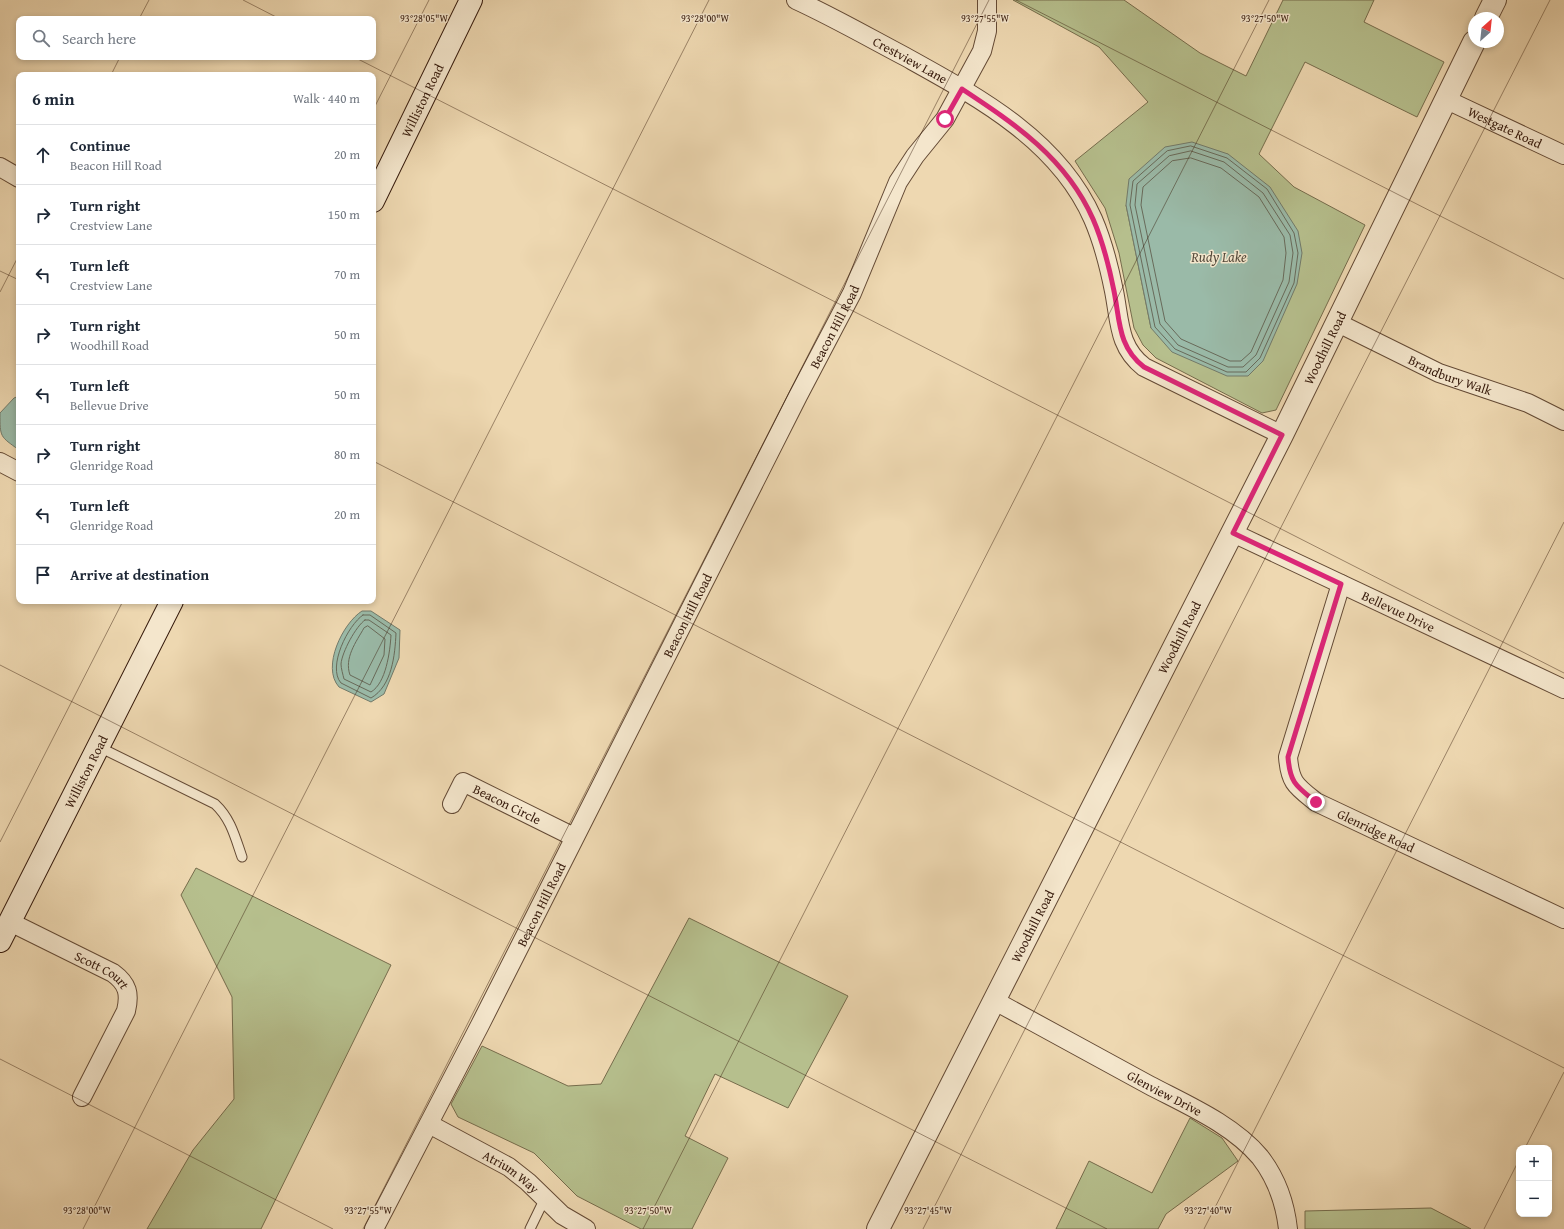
<!DOCTYPE html>
<meta charset="utf-8">
<style>
body{margin:0;font-family:"Gentium Book Plus",serif;background:#f2f2f3;color:#1f2937}
.controls{position:absolute;right:12px;bottom:12px;display:grid;overflow:hidden;border-radius:8px;box-shadow:0 2px 6px #0003}
.controls button{width:36px;height:36px;display:grid;place-items:center;padding:0;border:0;border-bottom:1px solid #e0e1e3;background:#fff;color:#1f2937;font:20px sans-serif}
.compass{position:absolute;left:1468px;top:12px;width:36px;height:36px;border-radius:50%;background:#fff;box-shadow:0 2px 6px #0003;rotate:27deg}
.stop{position:absolute;width:12px;height:12px;margin:-9px;border:3px solid #db2777;border-radius:50%;background:#fff}
.stop.end{background:#db2777;border-color:#fff;box-shadow:0 1px 4px #0008}
.list{margin:0;padding:0;list-style:none}
h2{display:flex;justify-content:space-between;align-items:center;height:52px;margin:0;padding:0 16px;font-size:17px}
h2 small{font-size:13px;font-weight:400;color:#747a83}
.list li{display:grid;grid-template-columns:26px 1fr auto;gap:12px;align-items:center;box-sizing:border-box;height:60px;padding:0 16px;border-top:1px solid #e0e1e3}
.list b{display:block;font-size:15px;white-space:nowrap}
.list p{margin:0;font-size:13px;white-space:nowrap;color:#747a83}
.list em{font-size:13px;font-style:normal;color:#747a83}
.icon{flex:none;width:22px;height:22px;fill:none;stroke:currentColor;stroke-width:2;stroke-linecap:round;stroke-linejoin:round}
.map{position:relative;flex:none;width:1564px;height:1229px;overflow:hidden}
.search{position:absolute;background:#fff;box-shadow:0 2px 6px #0003;left:16px;top:16px;width:360px;height:44px;display:flex;align-items:center;gap:10px;box-sizing:border-box;padding:0 14px;border-radius:8px;color:#747a83;font-size:15px}
.panel{position:absolute;background:#fff;box-shadow:0 2px 6px #0003;left:16px;top:72px;width:360px;height:532px;border-radius:8px}
.map>svg:first-child{display:block}
</style>
<div class="map">
<svg width="1564" height="1229" viewBox="0 0 1564 1229">
<rect width="100%" height="100%" fill="#eed8b1"/>
<filter id="stains"><feTurbulence type="fractalNoise" baseFrequency=".005" numOctaves="4"/><feColorMatrix values="0 0 0 0 .2 0 0 0 0 .09 0 0 0 0 .02 0 0 0 .5 -.17"/></filter>
<radialGradient id="worn" r=".72"><stop offset=".6" stop-color="#630" stop-opacity="0"/><stop offset="1" stop-color="#630" stop-opacity=".3"/></radialGradient>
<!-- green -->
<g fill="#b6bf8d" stroke="#766c4c" fill-rule="evenodd">
<path d="M1013,0H1124L1200,53L1246,76L1283,0H1374L1364,22L1444,62L1417,117L1305,62L1259,154L1294,187L1365,225L1276,410L1262,413L1156,358L1143,345L1134,328L1119,253L1105,208L1075,161L1148,102L1099,47ZM1228,154L1151,328L1126,205Z"/>
<polygon points="196,868 391,965 261,1229 147,1229 193,1150 234,1099 232,997 181,895"/>
<polygon points="689,918 848,996 788,1108 715,1074 685,1136 728,1158 692,1229 641,1229 577,1196 534,1153 458,1117 451,1104 482,1046 568,1086 601,1084"/>
<polygon points="1190,1118 1222,1138 1238,1161 1166,1214 1158,1229 1056,1229 1089,1161 1152,1193"/>
<polygon points="1431,1208 1471,1229 1305,1229 1305,1211"/>
</g>
<!-- water -->
<g fill="#9abaa8" stroke="#727a6a">
<polygon points="1192,142 1228,154 1270,187 1298,231 1302,253 1297,284 1263,361 1248,376 1227,376 1172,352 1151,328 1126,205 1129,179 1165,147"/>
<path d="M19,396V450C0,436 0,438 0,413L14,398Z"/>
<path d="M362,611H371L400,630L399,658L384,694L371,702L339,687C321,667 343,623 362,611Z"/>
</g>
<g fill="none" stroke-linecap="round" stroke-linejoin="round">
<!-- shore -->
<g stroke="#686a5a" stroke-width="1">
<polygon points="1191,146 1227,158 1267,189 1294,233 1298,253 1294,283 1260,358 1246,372 1227,372 1175,349 1155,327 1130,205 1133,181 1167,151"/>
<polygon points="1191,151 1224,162 1263,193 1290,235 1293,253 1289,282 1256,355 1243,367 1228,367 1178,345 1160,324 1135,205 1137,184 1169,156"/>
<polygon points="1191,158 1221,168 1259,197 1284,237 1286,253 1283,280 1251,352 1241,361 1230,361 1181,339 1165,321 1141,205 1143,187 1172,161"/>
<path d="M363,615H370L396,633C395,655 392,686 371,698L341,683C327,667 348,625 363,615Z"/>
<path d="M365,620H369L391,635C390,652 386,683 371,692L344,679C343,675 341,668 341,664C342,652 356,626 365,620Z"/>
<path d="M368,626L385,639L384,655L370,685L350,675C344,658 356,642 364,628Z"/>
</g>
<!-- service casing -->
<g stroke="#644a35" stroke-width="11">
<g id="service">
<path d="M99,747L215,804C231,819 235,837 242,857"/>
<polyline points="530,1229 545,1198"/>
</g>
</g>
<!-- minor casing -->
<g stroke="#644a35" stroke-width="20">
<g id="minor">
<path id="s1" d="M796,0C833,17 868,37 904,56C976,96 1058,139 1093,219C1103,242 1109,266 1114,291C1120,321 1118,347 1144,367L1282,435"/>
<path id="s2" d="M1447,100L1564,155"/>
<polyline points="0,167 19,178"/>
<path id="s3" d="M1338,323L1439,373L1528,403L1564,421"/>
<polyline points="0,462 19,472"/>
<path id="s4" d="M1233,533L1564,689"/>
<path id="s5" d="M1341,584L1288,757C1290,783 1296,786 1316,802L1564,919"/>
<path id="s6" d="M452,804L463,782L574,837"/>
<path id="s7" d="M10,922L113,973C128,984 130,994 126,1011L82,1097"/>
<path id="s8" d="M995,1001C1046,1029 1098,1057 1149,1085C1187,1105 1232,1124 1260,1157C1277,1179 1285,1202 1288,1229"/>
<path id="s9" d="M429,1124L509,1167L528,1182L562,1215L586,1229"/>
<path id="s10" d="M374,1229L480,1025L798,396L852,293L898,182L915,156L945,119L982,51L987,31V0"/>
</g>
</g>
<!-- tertiary casing -->
<g stroke="#644a35" stroke-width="24">
<g id="tertiary">
<polyline points="1486,18 1495,0"/>
<path id="s11" d="M878,1229L1282,435L1474,42"/>
</g>
</g>
<!-- secondary casing -->
<g stroke="#361a0c" stroke-width="24">
<g id="secondary">
<path id="s12" d="M373,201L471,0"/>
<path id="s13" d="M0,941L172,601"/>
</g>
</g>
<!-- service -->
<use href="#service" stroke="#f4e6cc" stroke-width="9"/>
<!-- minor -->
<use href="#minor" stroke="#f4e6cc" stroke-width="18"/>
<!-- tertiary -->
<use href="#tertiary" stroke="#f4e6cc" stroke-width="22"/>
<!-- secondary -->
<use href="#secondary" stroke="#f4e6cc" stroke-width="22"/>
</g>
<g fill="none" stroke-linecap="round" stroke-linejoin="round">
<!-- route -->
<path stroke="#db2777" stroke-width="5" d="M945,119L962,89C1015,124 1066,158 1093,219C1103,242 1109,266 1114,291C1120,321 1118,347 1144,367L1282,435L1233,533L1341,584L1288,757C1290,783 1296,786 1316,802"/>
</g>
<!-- ticks -->
<path fill="none" stroke="#361a0c" stroke-width="1" stroke-opacity="0.45" d="M243,0L280,19M1016,0L1564,279M139,19L149,0M354,57L1564,673M111,75L120,57M373,110L429,0M0,271L19,280M0,292L19,255M373,461L1564,1068M0,665L1107,1229M0,842L123,601M0,1059L333,1229M1525,1148L1564,1072M83,1229L709,0M363,1229L989,0M643,1229L1269,0M923,1229L1550,0M1204,1229L1564,522M1484,1229L1519,1160"/>
<g text-anchor="middle" stroke-width="3" stroke-linejoin="round" paint-order="stroke">
<!-- street labels -->
<g font-size="13" fill="#361a0c" stroke="#f4e6cc">
<text dy="5" stroke="none"><textPath href="#s1" startOffset="129">Crestview Lane</textPath></text>
<text dy="5" stroke="none"><textPath href="#s12" startOffset="112">Williston Road</textPath></text>
<text dy="5" stroke="none"><textPath href="#s2" startOffset="64">Westgate Road</textPath></text>
<text dy="5" stroke="none"><textPath href="#s10" startOffset="1013">Beacon Hill Road</textPath></text>
<text dy="5" stroke="none"><textPath href="#s11" startOffset="988">Woodhill Road</textPath></text>
<text dy="5" stroke="none"><textPath href="#s3" startOffset="124">Brandbury Walk</textPath></text>
<text dy="5" stroke="none"><textPath href="#s4" startOffset="183">Bellevue Drive</textPath></text>
<text dy="5" stroke="none"><textPath href="#s10" startOffset="689">Beacon Hill Road</textPath></text>
<text dy="5" stroke="none"><textPath href="#s11" startOffset="664">Woodhill Road</textPath></text>
<text dy="5" stroke="none"><textPath href="#s13" startOffset="190">Williston Road</textPath></text>
<text dy="5" stroke="none"><textPath href="#s6" startOffset="74">Beacon Circle</textPath></text>
<text dy="5" stroke="none"><textPath href="#s5" startOffset="303">Glenridge Road</textPath></text>
<text dy="5" stroke="none"><textPath href="#s10" startOffset="365">Beacon Hill Road</textPath></text>
<text dy="5" stroke="none"><textPath href="#s11" startOffset="340">Woodhill Road</textPath></text>
<text dy="5" stroke="none"><textPath href="#s7" startOffset="104">Scott Court</textPath></text>
<text dy="5" stroke="none"><textPath href="#s8" startOffset="193">Glenview Drive</textPath></text>
<text dy="5" stroke="none"><textPath href="#s9" startOffset="95">Atrium Way</textPath></text>
</g>
<!-- water labels -->
<g font-size="14" font-style="italic" fill="#544a3b" stroke="#f4e6cc">
<text x="1219" y="262">Rudy Lake</text>
</g>
</g>
<g font-size="10" text-anchor="middle" fill="#361a0c" stroke="#f4e6cc" stroke-width="3" stroke-linejoin="round" paint-order="stroke">
<text x="424" y="22">93°28'05"W</text>
<text x="705" y="22">93°28'00"W</text>
<text x="985" y="22">93°27'55"W</text>
<text x="1265" y="22">93°27'50"W</text>
<text x="87" y="1214">93°28'00"W</text>
<text x="368" y="1214">93°27'55"W</text>
<text x="648" y="1214">93°27'50"W</text>
<text x="928" y="1214">93°27'45"W</text>
<text x="1208" y="1214">93°27'40"W</text>
</g>
<rect width="100%" height="100%" filter="url(#stains)"/>
<rect width="100%" height="100%" fill="url(#worn)"/>
</svg>
<div class="controls">
<button>+</button>
<button>−</button>
</div>
<svg class="compass" viewBox="-18 -18 36 36"><path d="M0-13l5 13h-10z" fill="#e53935"/><path d="M0 13l5-13h-10z" fill="#747a83"/></svg>
<div class="stop" style="left:945px;top:119px"></div>
<div class="stop end" style="left:1316px;top:802px"></div>
<div class="search"><svg class="icon" aria-label="search" viewBox="0 0 24 24"><circle cx="10" cy="10" r="6"/><path d="M15 15l6 6"/></svg>Search here</div>
<section class="panel">
<h2>6 min<small>Walk · 440 m</small></h2>
<ul class="list">
<li><svg class="icon" aria-label="ahead" viewBox="0 0 24 24"><path d="M12 20V5M6 11l6-6 6 6"/></svg><div><b>Continue</b><p>Beacon Hill Road</p></div><em>20 m</em></li>
<li><svg class="icon" aria-label="right" viewBox="0 0 24 24"><path d="M7 20v-9h11M14 6l5 5-5 5"/></svg><div><b>Turn right</b><p>Crestview Lane</p></div><em>150 m</em></li>
<li><svg class="icon" aria-label="left" viewBox="0 0 24 24"><path d="M17 20v-9H6M10 6l-5 5 5 5"/></svg><div><b>Turn left</b><p>Crestview Lane</p></div><em>70 m</em></li>
<li><svg class="icon" aria-label="right" viewBox="0 0 24 24"><path d="M7 20v-9h11M14 6l5 5-5 5"/></svg><div><b>Turn right</b><p>Woodhill Road</p></div><em>50 m</em></li>
<li><svg class="icon" aria-label="left" viewBox="0 0 24 24"><path d="M17 20v-9H6M10 6l-5 5 5 5"/></svg><div><b>Turn left</b><p>Bellevue Drive</p></div><em>50 m</em></li>
<li><svg class="icon" aria-label="right" viewBox="0 0 24 24"><path d="M7 20v-9h11M14 6l5 5-5 5"/></svg><div><b>Turn right</b><p>Glenridge Road</p></div><em>80 m</em></li>
<li><svg class="icon" aria-label="left" viewBox="0 0 24 24"><path d="M17 20v-9H6M10 6l-5 5 5 5"/></svg><div><b>Turn left</b><p>Glenridge Road</p></div><em>20 m</em></li>
<li><svg class="icon" aria-label="arrive" viewBox="0 0 24 24"><path d="M6 21V4h12l-3 4 3 4H6"/></svg><div><b>Arrive at destination</b></div></li>
</ul>
</section>
</div>
